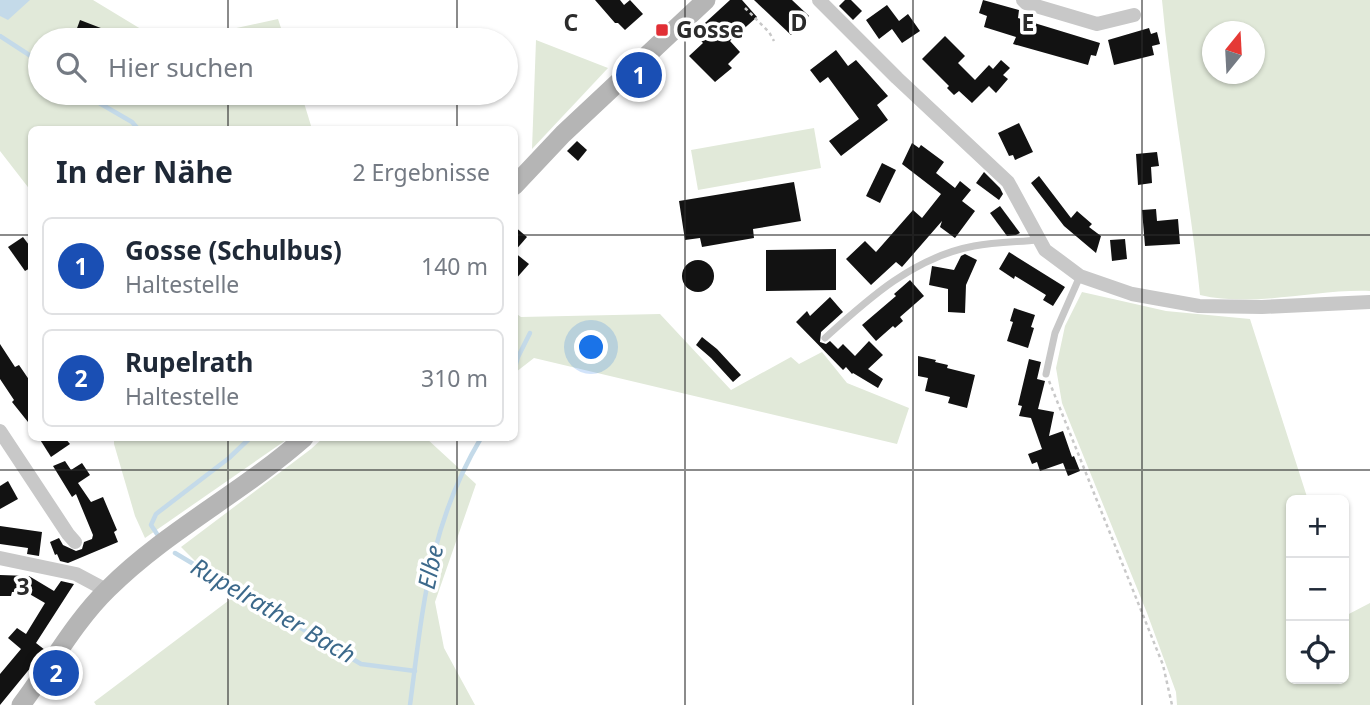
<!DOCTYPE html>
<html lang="de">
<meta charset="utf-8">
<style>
body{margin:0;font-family:"Noto Sans",sans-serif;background:#f2f2f3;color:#1f2937}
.controls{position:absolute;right:21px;bottom:21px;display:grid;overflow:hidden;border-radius:10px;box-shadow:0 2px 5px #0004}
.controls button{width:63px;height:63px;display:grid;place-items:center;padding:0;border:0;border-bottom:2px solid #e0e1e3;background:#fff;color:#1f2937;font:35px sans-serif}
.compass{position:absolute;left:1202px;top:21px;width:63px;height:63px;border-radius:50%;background:#fff;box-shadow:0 2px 5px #0004;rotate:18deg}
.you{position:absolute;left:592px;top:348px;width:24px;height:24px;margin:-18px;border:5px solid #fff;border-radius:50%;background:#1a73e8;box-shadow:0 0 0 10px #1a73e833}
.badge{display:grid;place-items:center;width:46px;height:46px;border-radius:50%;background:#e12f35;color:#fff;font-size:23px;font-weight:700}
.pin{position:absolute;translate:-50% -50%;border:4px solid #fff;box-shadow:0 2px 7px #0006}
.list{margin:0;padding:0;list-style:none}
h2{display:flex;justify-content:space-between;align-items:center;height:91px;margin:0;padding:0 28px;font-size:30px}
h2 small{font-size:23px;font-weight:400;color:#747a83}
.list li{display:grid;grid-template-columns:46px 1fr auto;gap:21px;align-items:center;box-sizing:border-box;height:98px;margin:0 14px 14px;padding:0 14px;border:2px solid #e0e1e3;border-radius:10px}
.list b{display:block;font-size:26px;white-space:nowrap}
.list p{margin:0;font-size:23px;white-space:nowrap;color:#747a83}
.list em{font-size:23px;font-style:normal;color:#747a83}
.icon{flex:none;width:38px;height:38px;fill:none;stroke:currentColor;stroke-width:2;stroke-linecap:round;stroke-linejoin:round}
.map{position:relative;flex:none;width:1370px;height:705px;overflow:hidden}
.search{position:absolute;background:#fff;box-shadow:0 2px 5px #0004;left:28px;top:28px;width:490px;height:77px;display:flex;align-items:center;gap:18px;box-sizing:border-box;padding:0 24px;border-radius:38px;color:#747a83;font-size:26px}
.panel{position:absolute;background:#fff;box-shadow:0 2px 5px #0004;left:28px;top:126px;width:490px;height:315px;border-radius:10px}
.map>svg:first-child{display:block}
</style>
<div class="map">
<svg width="1370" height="705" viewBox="0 0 1370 705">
<rect width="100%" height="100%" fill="#fff"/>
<!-- green -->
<g fill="#e1e9d9" fill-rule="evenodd">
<polygon points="0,0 93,0 159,40 40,40 40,93 301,93 312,129 32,130 31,191 0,151"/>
<path d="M1162,0H1370V291C1314,289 1256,308 1200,295C1190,196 1171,99 1162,0ZM1212,32H1254V74H1212Z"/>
<polygon points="278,19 285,40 181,40"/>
<polygon points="536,40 608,68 532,149"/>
<polygon points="814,128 821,168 698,190 691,150"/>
<polygon points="1082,292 1166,311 1250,319 1308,500 1291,500 1291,679 1344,679 1344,614 1345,616 1370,603 1370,705 1177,705 1176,692 1147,613 1062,403 1056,368 1065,326"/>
<polygon points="514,312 521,317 660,314 731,390 791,357 799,364 822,352 847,383 909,408 897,444 534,358 516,372"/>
<polygon points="114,438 289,438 145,538 135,516 114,444"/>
<polygon points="323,438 426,438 476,484 435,602 444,648 475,705 96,705 94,702 232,598 181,547 311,449"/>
</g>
<!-- water -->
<polygon fill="#c4dae9" points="0,0 30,0 8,20 0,16"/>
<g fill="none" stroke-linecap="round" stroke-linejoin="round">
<!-- stream -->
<g stroke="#c4dae9" stroke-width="4.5">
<polyline points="0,36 40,62"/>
<polyline points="82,93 132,122 139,130"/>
<polyline points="514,371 518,357 530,333"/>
<polyline points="157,534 151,525 156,514 229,458 250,438"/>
<polyline points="175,553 361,664 415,671"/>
<path d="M410,705C423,607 429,525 481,438"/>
</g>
</g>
<!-- building -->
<g fill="#121212">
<polygon points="595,0 620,0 624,5 630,0 643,14 625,30 618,23 615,23"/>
<polygon points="730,0 742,0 757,17 730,41 740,52 728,64 732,68 715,82 689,56 703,43 694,33"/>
<polygon points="754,0 792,0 809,16 791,35"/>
<polygon points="845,0 851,0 862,11 853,20 839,6"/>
<polygon points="983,0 1019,10 1018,18 1100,43 1096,56 1091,55 1088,65 1013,44 1016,37 984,27 987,16 979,13"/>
<polygon points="887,5 899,21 908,14 920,31 902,43 892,29 879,39 866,20"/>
<polygon points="80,20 106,30 102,40 76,31"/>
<polygon points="1149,28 1151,34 1157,32 1160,44 1152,46 1154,55 1114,65 1108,40"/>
<polygon points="945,36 965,56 958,63 975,80 989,65 993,69 1001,60 1010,68 1003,75 1008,79 996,93 989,86 972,103 959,91 954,95 947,88 949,86 922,59"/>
<polygon points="836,50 848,66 856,60 888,96 877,105 888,120 841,156 829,141 859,119 828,77 820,83 810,70"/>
<polygon points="1019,123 1033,152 1015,160 1013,155 1009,156 998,133"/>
<polygon points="577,141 587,150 578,161 567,151"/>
<polygon points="912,143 919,148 921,145 944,162 936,173 955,188 960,181 971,190 962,201 975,211 955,238 940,227 942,221 902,267 896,262 871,285 846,259 865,241 876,252 913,210 922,218 941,194 902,164"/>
<polygon points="1157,152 1159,166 1151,167 1152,183 1138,185 1136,154"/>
<polygon points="882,163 896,170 880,203 866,196"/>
<polygon points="984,172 1000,188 1003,194 999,200 976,183"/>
<polygon points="1039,176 1071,218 1077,211 1092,224 1089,227 1101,236 1096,253 1064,226 1031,183"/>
<polygon points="794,182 801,221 753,229 754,238 702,247 700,238 685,240 679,201"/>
<polygon points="1000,206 1020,233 1016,235 1007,236 990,213"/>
<polygon points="1156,209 1157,221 1178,219 1180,244 1145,246 1142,210"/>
<polygon points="514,226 527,237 514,252"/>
<polygon points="23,237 32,249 32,267 25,271 8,247"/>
<polygon points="1125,239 1127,259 1112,261 1110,240"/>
<polygon points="836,249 836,290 766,291 766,250"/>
<polygon points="514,252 529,264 514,281"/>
<polygon points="1009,252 1065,287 1053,306 1043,300 1046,295 1015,276 1014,279 999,269"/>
<polygon points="965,254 977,260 966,285 965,313 948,312 948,289 929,285 932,266 954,270 961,256"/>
<circle cx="698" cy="276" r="16"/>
<polygon points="910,280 924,296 900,317 903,321 895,328 893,326 876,341 862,325 896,296 894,294"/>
<polygon points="830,297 843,312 821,332 820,342 826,344 830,341 838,349 843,344 855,356 869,341 883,355 868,369 883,379 878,388 853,373 852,374 846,367 843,370 796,322 807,311 810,316"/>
<polygon points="1014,308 1035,315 1031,327 1034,328 1028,348 1007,341 1013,322 1010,321"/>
<polygon points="702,337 717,349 741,375 733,382 711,358 696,345"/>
<polygon points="0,344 15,367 19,365 32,384 32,427 12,402 14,400 0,379"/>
<polygon points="918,356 936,360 935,362 948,365 947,368 975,375 967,408 948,403 950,397 925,391 928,378 918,376"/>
<polygon points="1029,359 1041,362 1037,379 1045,381 1038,409 1054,412 1049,436 1063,431 1072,457 1074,456 1080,471 1068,476 1063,463 1040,471 1037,462 1032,464 1028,454 1042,449 1031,418 1019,416 1022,406 1018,405"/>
<polygon points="39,438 65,438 70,444 51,457"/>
<polygon points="65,461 71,470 82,463 90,475 78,483 91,502 103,497 117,530 114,532 118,542 68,563 60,561 57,554 55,555 50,542 59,538 63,545 76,551 82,549 84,542 92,539 93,535 76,494 72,497 53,466"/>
<polygon points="8,481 18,499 0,509 0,486"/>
<polygon points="0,526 42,532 39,556 27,554 28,548 0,544"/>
<polygon points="0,575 29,576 54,591 61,581 74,584 36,643 45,650 0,705 0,674 21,649 8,638 17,628 26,634 45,603 26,592 12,592 11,596 0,596"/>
</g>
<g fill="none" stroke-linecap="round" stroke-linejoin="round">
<!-- path -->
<g stroke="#c8c8c8" stroke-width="2.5" stroke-dasharray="3.5 3.5" stroke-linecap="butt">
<polyline points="745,8 769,32 774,41"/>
<polyline points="1049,381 1163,665 1172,705"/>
</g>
<!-- service -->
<g stroke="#c8c8c8" stroke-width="7">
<path d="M825,338C868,299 914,257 974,246C995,242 1017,242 1038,240"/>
<polyline points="1046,374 1055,333 1080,276"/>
</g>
<!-- minor -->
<g stroke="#c8c8c8" stroke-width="14">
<polyline points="819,0 897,78 1008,182 1045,250 1080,276 1132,294 1199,306 1262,307 1370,302"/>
<polyline points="1023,0 1026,3 1097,24 1134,15"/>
<polyline points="0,431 68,534 75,542"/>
<polyline points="0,558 76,574 106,590"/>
</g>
<!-- secondary -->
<g stroke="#b5b5b5" stroke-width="19">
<polyline points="514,186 563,134 706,0"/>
<path d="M21,705C50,667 74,622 108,589C166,531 243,492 304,438"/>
</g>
</g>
<!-- grid -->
<path fill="none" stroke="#2b2b2b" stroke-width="2" stroke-opacity="0.55" d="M228,0V40M457,0V40M685,0V705M913,0V705M1142,0V705M228,93V130M457,93V130M0,235H32M514,235H1370M228,438V705M457,438V705M0,470H1370"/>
<!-- markers -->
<rect fill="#e12f35" stroke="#fff" stroke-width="2.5" x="655" y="23" width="14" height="14" rx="3.5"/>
<g text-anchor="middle" stroke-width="7" stroke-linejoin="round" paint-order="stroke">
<!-- poi labels -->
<g font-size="23" font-weight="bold" fill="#2b2b2b" stroke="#fff" text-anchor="start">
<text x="676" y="38">Gosse</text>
</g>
<!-- water labels -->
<g font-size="24" font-style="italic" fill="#3c698b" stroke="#fff">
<text transform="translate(431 567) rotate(-78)" y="8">Elbe</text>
<text transform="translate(273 611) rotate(30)" y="8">Rupelrather Bach</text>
</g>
</g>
<g font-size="23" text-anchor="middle" font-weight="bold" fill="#2b2b2b" stroke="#fff" stroke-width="7" stroke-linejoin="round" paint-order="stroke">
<text x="571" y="31">C</text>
<text x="799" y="31">D</text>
<text x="1028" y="31">E</text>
<text x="23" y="595">3</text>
</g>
</svg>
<div class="controls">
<button>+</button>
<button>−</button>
<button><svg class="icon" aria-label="locate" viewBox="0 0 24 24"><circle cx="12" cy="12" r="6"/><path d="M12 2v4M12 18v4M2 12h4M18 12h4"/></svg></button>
</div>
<svg class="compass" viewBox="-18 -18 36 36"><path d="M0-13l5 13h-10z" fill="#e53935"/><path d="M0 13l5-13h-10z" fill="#747a83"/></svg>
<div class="you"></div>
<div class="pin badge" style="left:639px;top:75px;background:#1a4fb4">1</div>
<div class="pin badge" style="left:56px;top:673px;background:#1a4fb4">2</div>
<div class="search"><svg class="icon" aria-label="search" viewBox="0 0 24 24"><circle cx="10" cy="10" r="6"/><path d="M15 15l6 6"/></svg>Hier suchen</div>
<section class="panel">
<h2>In der Nähe<small>2 Ergebnisse</small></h2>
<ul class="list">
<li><span class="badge" style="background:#1a4fb4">1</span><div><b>Gosse (Schulbus)</b><p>Haltestelle</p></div><em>140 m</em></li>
<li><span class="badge" style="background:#1a4fb4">2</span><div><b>Rupelrath</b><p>Haltestelle</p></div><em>310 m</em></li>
</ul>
</section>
</div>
